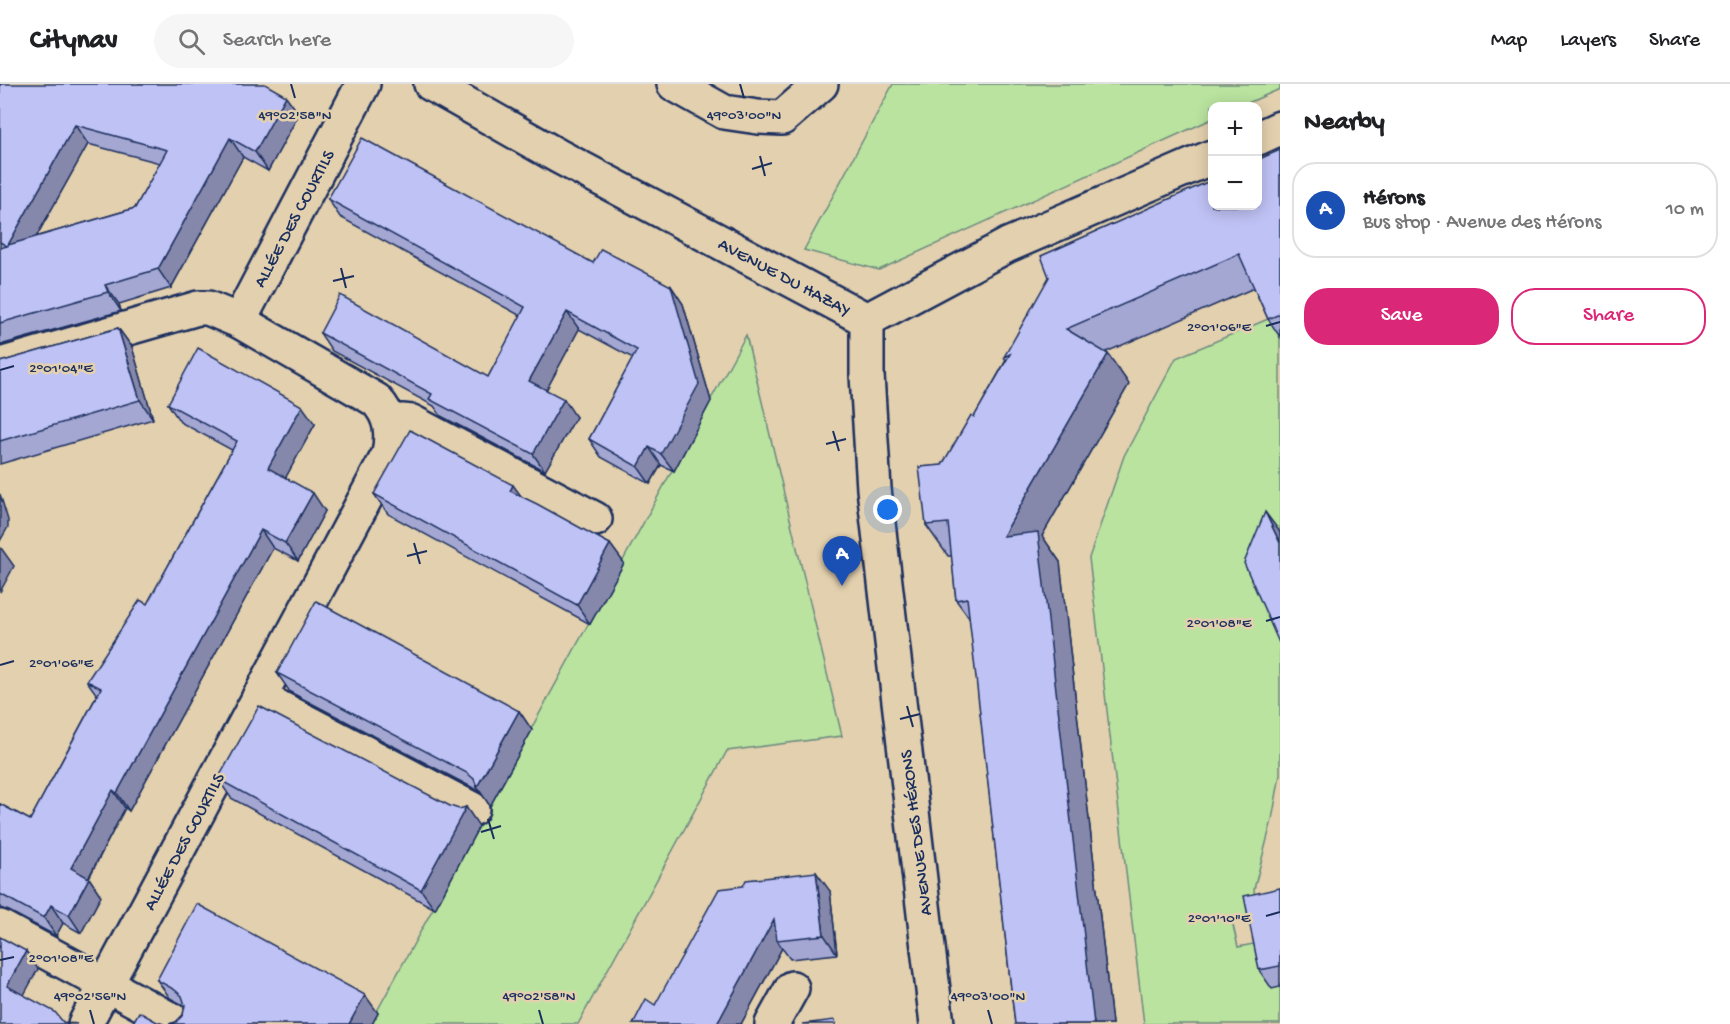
<!DOCTYPE html>
<meta charset="utf-8">
<style>
body{margin:0;font-family:"Gochi Hand",sans-serif;background:#f6f6f6;color:#202124}
.controls{position:absolute;right:18px;top:18px;display:grid;overflow:hidden;border-radius:12px;box-shadow:0 3px 15px #0003}
.controls button{width:54px;height:54px;display:grid;place-items:center;padding:0;border:0;border-bottom:2px solid #e0e0e0;background:#fff;color:#202124;font:30px sans-serif}
.you{position:absolute;left:888px;top:426px;width:21px;height:21px;margin:-15px;border:4px solid #fff;border-radius:50%;background:#1a73e8;box-shadow:0 0 0 9px #1a73e833}
.badge{display:grid;place-items:center;width:39px;height:39px;border-radius:50%;background:#db2777;color:#fff;font-size:20px;font-weight:700}
.pin{position:absolute;translate:-50% -50px;filter:drop-shadow(0 2px 3px #0008)}
.pin::after{content:'';position:absolute;top:32px;width:21px;height:18px;background:inherit;clip-path:polygon(0 0,100% 0,50% 100%)}
.list{margin:0;padding:0;list-style:none}
h2{display:flex;justify-content:space-between;align-items:center;height:78px;margin:0;padding:0 24px;font-size:26px}
h2 small{font-size:20px;font-weight:400;color:#757577}
.list li{display:grid;grid-template-columns:39px 1fr auto;gap:18px;align-items:center;box-sizing:border-box;height:96px;margin:0 12px 12px;padding:0 12px;border:2px solid #e0e0e0;border-radius:24px}
.list b{display:block;font-size:22px;white-space:nowrap}
.list p{margin:0;font-size:20px;white-space:nowrap;color:#757577}
.list em{font-size:20px;font-style:normal;color:#757577}
.actions{display:flex;gap:12px;padding:18px 24px}
.actions a{flex:1;padding:14px 0;border:2px solid #db2777;border-radius:24px;text-align:center;font-size:21px;color:#db2777}
.actions .main{background:#db2777;color:#fff}
.icon{flex:none;width:33px;height:33px;fill:none;stroke:currentColor;stroke-width:2;stroke-linecap:round;stroke-linejoin:round}
.map{position:relative;flex:none;width:1280px;height:940px;overflow:hidden}
header{display:flex;align-items:center;gap:36px;box-sizing:border-box;height:84px;padding:0 30px;background:#fff;border-bottom:2px solid #e0e0e0}
header strong{font-size:28px}
nav{display:flex;gap:33px;margin-inline-start:auto;font-size:21px}
.search{width:420px;height:54px;background:#f6f6f6;display:flex;align-items:center;gap:15px;box-sizing:border-box;padding:0 21px;border-radius:33px;color:#757577;font-size:22px}
main{display:flex}
aside{flex:1;background:#fff}
.map>svg:first-child{display:block}
</style>
<header>
<strong>Citynav</strong>
<div class="search"><svg class="icon" aria-label="search" viewBox="0 0 24 24"><circle cx="10" cy="10" r="6"/><path d="M15 15l6 6"/></svg>Search here</div>
<nav><a>Map</a><a>Layers</a><a>Share</a></nav>
</header>
<main>
<div class="map">
<svg width="1280" height="940" viewBox="0 0 1280 940">
<rect width="100%" height="100%" fill="#e3d0ae"/>
<filter id="ink" filterUnits="userSpaceOnUse"><feTurbulence type="fractalNoise" baseFrequency=".0167" numOctaves="2"/><feDisplacementMap in="SourceGraphic" scale="12" xChannelSelector="R" yChannelSelector="G"/><feConvolveMatrix kernelMatrix="1 2 1 2 8 2 1 2 1" color-interpolation-filters="sRGB"/></filter>
<g filter="url(#ink)">
<!-- grass -->
<g fill="#bae39f" stroke="#6a897e" stroke-width="1.5">
<polygon points="893,0 1280,0 1280,5 1241,22 1212,22 1212,35 879,186 804,166"/>
<polygon points="1280,230 1280,691 1272,736 1254,805 1257,831 1232,837 1238,863 1263,858 1280,903 1280,940 1144,940 1089,474 1124,372 1176,274"/>
<polygon points="746,251 842,652 727,667 578,940 370,940"/>
</g>
<g fill="none" stroke-linecap="round" stroke-linejoin="round">
<!-- minor casing -->
<g stroke="#1b2f5e" stroke-width="38">
<g id="minor">
<polyline points="431,0 558,72 867,236"/>
<polyline points="674,0 724,28 758,33 782,34 821,0"/>
<polyline points="1258,54 1280,44"/>
<polyline points="867,236 867,291 874,405 937,940"/>
<polyline points="867,236 1008,161 1212,73"/>
<polyline points="0,281 198,224 208,224 239,237 363,0"/>
<polyline points="390,340 402,337 412,338 595,435"/>
<polyline points="259,613 472,725"/>
<polyline points="0,843 179,940"/>
<path d="M85,940L389,370C393,349 391,332 376,316L239,237"/>
<polyline points="772,940 792,904"/>
</g>
</g>
<!-- minor -->
<use href="#minor" stroke="#e3d0ae" stroke-width="33"/>
</g>
<!-- wall -->
<g fill="#a4a7d2" stroke="#1b2f5e" stroke-width="1.5" fill-rule="evenodd">
<path d="M0,0L299,30L268,87L243,73L171,204L119,220L121,227L0,261ZM88,60L160,79L135,124L36,153Z"/>
<polygon points="1280,66 1280,253 1268,235 1254,204 1106,268 1129,300 1042,452 1060,478 1112,940 1015,940 970,535 956,516 952,472 948,472 926,441 942,381 974,333 1006,276 1004,273"/>
<polygon points="328,115 593,179 671,202 683,220 711,317 674,387 661,381 650,400 601,373 589,355 633,274 579,245 546,306 576,333 545,387 441,332 434,322 332,267 320,249 488,293 521,232 340,133"/>
<polygon points="118,244 132,263 153,335 0,380 0,278"/>
<polygon points="168,320 315,340 285,394 325,427 298,477 273,464 129,727 125,724 89,794 101,812 81,849 63,839 56,852 9,827 0,824 0,720 30,736 97,611 87,597 147,520 232,366 180,338"/>
<polygon points="374,410 522,413 610,460 624,479 590,540 388,430"/>
<polygon points="277,589 519,627 532,646 490,722 481,708 290,608"/>
<polygon points="218,695 479,742 435,825 231,714"/>
<polygon points="743,802 830,807 837,870 790,875 782,864 741,940 633,940 655,921"/>
<polygon points="1280,804 1280,903 1272,905 1259,886"/>
<polygon points="157,896 378,929 372,940 169,940 176,938 183,931 185,922 170,914"/>
</g>
<!-- shaded-wall -->
<g fill="#8688ab" stroke="#1b2f5e" stroke-width="1.5">
<polygon points="286,12 299,30 268,87 255,68"/>
<polygon points="75,41 88,60 21,180 8,161"/>
<polygon points="230,54 243,73 171,204 158,185"/>
<polygon points="105,201 119,220 121,227 108,208"/>
<polygon points="671,202 683,220 711,317 674,387 661,370"/>
<polygon points="567,228 579,245 542,314 529,297"/>
<polygon points="118,244 132,263 153,335 140,316"/>
<polygon points="1108,270 1129,300 1042,452 1060,478 1112,940 1094,940 1003,452"/>
<polygon points="564,315 576,333 545,387 533,370"/>
<polygon points="302,322 315,340 281,402 268,384"/>
<polygon points="649,363 661,381 650,400 638,383"/>
<polygon points="513,401 527,420 510,407"/>
<polygon points="313,409 325,427 298,477 285,459"/>
<polygon points="0,410 8,436 8,443 0,457"/>
<polygon points="1265,428 1280,448 1280,459"/>
<polygon points="261,446 273,464 129,727 117,709"/>
<polygon points="610,460 624,479 590,540 577,521"/>
<polygon points="1,464 14,482 0,508 0,465"/>
<polygon points="519,627 532,646 490,722 477,703"/>
<polygon points="113,706 125,724 84,802 71,784"/>
<polygon points="466,723 479,742 435,825 421,806"/>
<polygon points="816,788 830,807 837,870 824,851"/>
<polygon points="89,794 101,812 81,849 69,831"/>
<polygon points="51,821 63,839 56,852 44,834"/>
<polygon points="774,835 777,856 782,864 741,940 717,940"/>
<polygon points="26,867 38,885 19,920 7,902"/>
<polygon points="365,911 378,929 372,940 349,940"/>
</g>
<!-- building -->
<g fill="#bfc2f4" stroke="#1b2f5e" stroke-width="1.5" fill-rule="evenodd">
<path d="M0,0H265L286,12L255,68L230,54L158,185L105,201L108,208L0,239V164L7,162L0,158ZM75,41L167,66L135,124L8,161Z"/>
<polygon points="362,54 593,179 601,165 671,202 699,300 661,370 649,363 638,383 589,355 637,266 567,228 529,297 564,315 533,370 429,315 432,310 320,249 340,211 488,293 525,223 328,115"/>
<polygon points="1280,66 1280,230 1268,235 1239,170 1066,245 1108,270 1003,452 1038,448 1094,940 1015,940 967,514 956,516 948,439 926,441 919,383 942,381 971,331 974,333 1010,270 1004,273 1049,193 1041,172 1212,96 1212,122 1257,122 1257,76"/>
<polygon points="118,244 140,316 0,357 0,278"/>
<polygon points="198,264 302,322 268,384 313,409 285,459 261,446 117,709 113,706 71,784 89,794 69,831 51,821 44,834 0,810 0,720 30,736 101,604 87,597 140,516 147,520 237,357 168,320"/>
<polygon points="410,346 513,401 510,407 537,420 610,460 577,521 374,410"/>
<polygon points="1265,428 1280,459 1280,561 1244,479"/>
<polygon points="316,517 519,627 477,703 474,695 467,689 277,589"/>
<polygon points="259,622 450,722 459,725 466,723 421,806 218,695"/>
<polygon points="816,788 824,851 777,856 774,835 717,940 633,940 646,915 655,921 719,805 743,802 746,796"/>
<polygon points="1280,804 1280,882 1259,886 1244,812"/>
<polygon points="197,820 365,911 349,940 169,940 176,938 183,931 185,921 182,912 175,906 157,896"/>
<polygon points="0,853 26,867 7,902 55,928 63,938 77,940 0,940"/>
<polygon points="139,928 157,938 164,940 132,940"/>
<polygon points="835,936 836,940 802,940"/>
</g>
</g>
<!-- ticks -->
<path fill="none" stroke="#1b2f5e" stroke-width="2" d="M291,0L295,14M740,0L744,14M760,72L765,92M752,85L772,79M341,184L346,204M333,197L354,192M1266,242L1280,238M0,286L14,282M833,347L839,367M826,360L846,355M414,459L420,480M407,472L427,467M1266,537L1280,533M0,581L14,577M907,622L913,643M900,635L920,630M488,735L494,755M481,748L501,742M1266,832L1280,828M0,876L14,873M90,926L94,940M539,926L543,940M988,926L992,940"/>
<g text-anchor="middle" stroke-width="5" stroke-linejoin="round" paint-order="stroke">
<!-- street labels -->
<g font-size="18" fill="#1b2f5e" stroke="#e3d0ae">
<text transform="translate(293 134) rotate(-62)" y="6">ALLÉE DES COURTILS</text>
<text transform="translate(785 192) rotate(28)" y="6">AVENUE DU HAZAY</text>
<text transform="translate(915 749) rotate(-97)" y="6">AVENUE DES HÉRONS</text>
<text transform="translate(183 757) rotate(-62)" y="6">ALLÉE DES COURTILS</text>
</g>
</g>
<g font-size="15" text-anchor="middle" fill="#1b2f5e" stroke="#e3d0ae" stroke-width="5" stroke-linejoin="round" paint-order="stroke">
<text x="295" y="35">49°02'58"N</text>
<text x="744" y="35">49°03'00"N</text>
<text x="1219" y="247">2°01'06"E</text>
<text x="61" y="288">2°01'04"E</text>
<text x="1219" y="543">2°01'08"E</text>
<text x="61" y="583">2°01'06"E</text>
<text x="1219" y="838">2°01'10"E</text>
<text x="61" y="878">2°01'08"E</text>
<text x="90" y="916">49°02'56"N</text>
<text x="539" y="916">49°02'58"N</text>
<text x="988" y="916">49°03'00"N</text>
</g>
</svg>
<div class="controls">
<button>+</button>
<button>−</button>
</div>
<div class="you"></div>
<div class="pin badge" style="left:842px;top:502px;background:#1a4fb4">A</div>
</div>
<aside>
<h2>Nearby<small></small></h2>
<ul class="list">
<li><span class="badge" style="background:#1a4fb4">A</span><div><b>Hérons</b><p>Bus stop · Avenue des Hérons</p></div><em>10 m</em></li>
</ul>
<div class="actions"><a class="main">Save</a><a>Share</a></div>
</aside>
</main>
